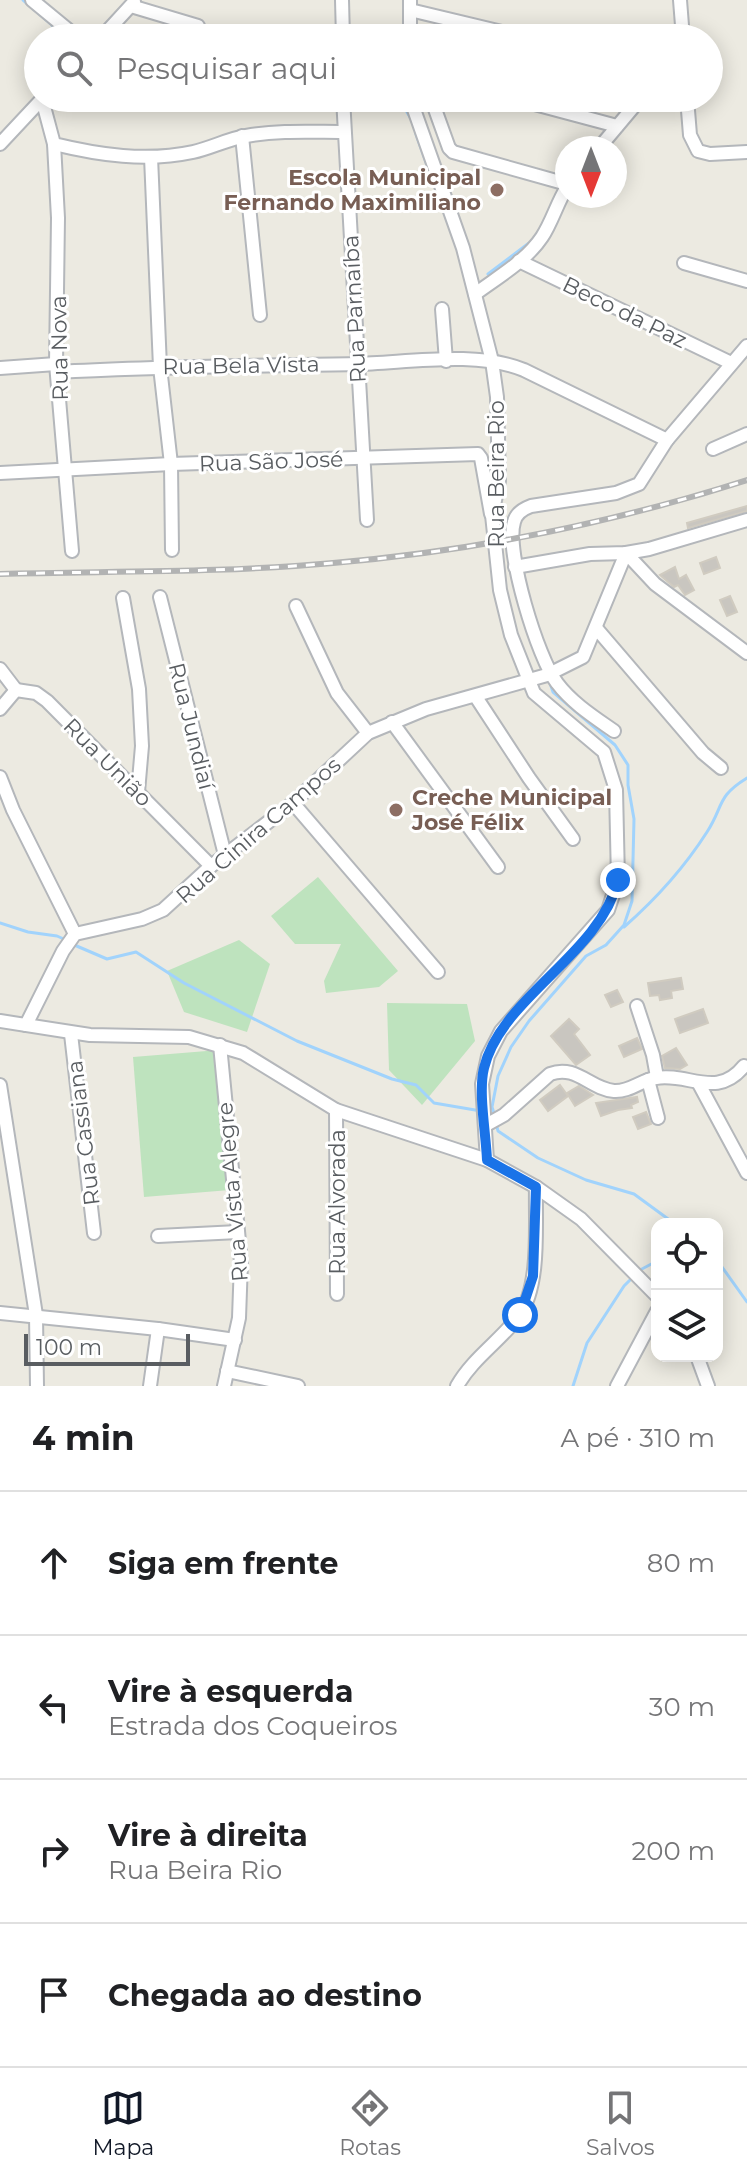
<!DOCTYPE html>
<html lang="pt">
<meta charset="utf-8">
<style>
body{margin:0;font-family:Montserrat,sans-serif;background:#f2f2f2;color:#202124}
.controls{position:absolute;right:24px;bottom:24px;display:grid;overflow:hidden;border-radius:16px;box-shadow:0 4px 20px #0003}
.controls button{width:72px;height:72px;display:grid;place-items:center;padding:0;border:0;border-bottom:2px solid #e0e0e0;background:#fff;color:#202124;font:40px sans-serif}
.compass{position:absolute;left:555px;top:136px;width:72px;height:72px;border-radius:50%;background:#fff;box-shadow:0 4px 20px #0003;rotate:180deg}
.scale{position:absolute;left:24px;bottom:20px;width:166px;box-sizing:border-box;padding-left:8px;border:4px solid #595d61;border-top:0;font-size:22px;line-height:28px;white-space:nowrap;color:#595d61;-webkit-text-stroke:6px #fff;paint-order:stroke}
.stop{position:absolute;width:24px;height:24px;margin:-18px;border:6px solid #1a73e8;border-radius:50%;background:#fff}
.stop.end{background:#1a73e8;border-color:#fff;box-shadow:0 2px 8px #0008}
.list{margin:0;padding:0;list-style:none}
h2{display:flex;justify-content:space-between;align-items:center;height:104px;margin:0;padding:0 32px;font-size:34px}
h2 small{font-size:26px;font-weight:400;color:#757577}
.list li{display:grid;grid-template-columns:52px 1fr auto;gap:24px;align-items:center;box-sizing:border-box;height:144px;padding:0 32px;border-top:2px solid #e0e0e0}
.list b{display:block;font-size:30px;white-space:nowrap}
.list p{margin:0;font-size:26px;white-space:nowrap;color:#757577}
.list em{font-size:26px;font-style:normal;color:#757577}
.icon{flex:none;width:44px;height:44px;fill:none;stroke:currentColor;stroke-width:2;stroke-linecap:round;stroke-linejoin:round}
.map{position:relative;flex:none;width:747px;height:1386px;overflow:hidden}
.search{position:absolute;background:#fff;box-shadow:0 4px 20px #0003;left:24px;right:24px;top:24px;height:88px;display:flex;align-items:center;gap:20px;box-sizing:border-box;padding:0 28px;border-radius:44px;color:#757577;font-size:30px}
.sheet{height:680px;background:#fff}
nav{display:flex;justify-content:space-around;align-items:center;box-sizing:border-box;height:112px;border-top:2px solid #e0e0e0;background:#fff;font-size:22px;color:#757577}
nav a{display:grid;justify-items:center;gap:4px}
nav .on{color:#111827}
.map>svg:first-child{display:block}
</style>
<div class="map">
<svg width="747" height="1386" viewBox="0 0 747 1386">
<rect width="100%" height="100%" fill="#eceae1"/>
<!-- green -->
<g fill="#bee3be">
<polygon points="318,877 398,971 379,987 326,993 324,981 341,944 295,944 271,916"/>
<polygon points="239,940 270,964 247,1032 184,1012 167,971"/>
<polygon points="387,1003 467,1004 475,1041 422,1105 389,1070"/>
<polygon points="219,1050 230,1190 144,1197 133,1057"/>
</g>
<g fill="none" stroke-linecap="round" stroke-linejoin="round">
<!-- stream -->
<g stroke="#a1d3fc" stroke-width="3">
<polyline points="23,0 51,24 61,38"/>
<polyline points="399,98 411,119"/>
<polyline points="416,134 428,168"/>
<polyline points="488,274 529,243"/>
<polyline points="0,923 28,932 57,936 66,940"/>
<path d="M624,927C656,899 684,868 707,832C724,806 716,797 747,778"/>
<polyline points="72,944 107,959 136,952 184,983 297,1041 392,1079 416,1085 434,1103 481,1111"/>
<polyline points="495,1116 492,1107 498,1076 511,1047 529,1021 586,956 606,945 624,925 632,901 634,819 628,785 628,765 615,745 553,692 549,680"/>
<polyline points="496,1123 498,1131 538,1158 586,1180 634,1194 675,1224"/>
<polyline points="717,1260 747,1302"/>
<polyline points="640,1270 657,1261"/>
<polyline points="573,1386 587,1343 624,1286 634,1276"/>
</g>
</g>
<!-- building -->
<g fill="#c9c6c0" stroke="#d0cbc0" stroke-width="2">
<polygon points="747,506 747,511 688,528 687,523"/>
<polygon points="716,557 720,568 704,574 700,563"/>
<polygon points="675,567 679,579 686,575 694,590 685,595 678,585 674,587 660,575"/>
<polygon points="730,596 737,612 727,616 720,600"/>
<polygon points="681,978 683,989 671,991 672,998 660,1000 659,995 650,996 648,983"/>
<polygon points="617,990 623,1002 611,1007 605,995"/>
<polygon points="703,1009 708,1023 680,1033 675,1019"/>
<polygon points="569,1019 579,1029 574,1034 590,1055 576,1065 551,1036"/>
<polygon points="637,1038 642,1049 624,1057 619,1046"/>
<polygon points="676,1048 687,1065 680,1069 665,1068 662,1056"/>
<polygon points="560,1085 568,1096 548,1111 540,1100"/>
<polygon points="579,1086 593,1095 575,1106 567,1093"/>
<polygon points="637,1097 638,1102 631,1105 632,1108 618,1110 601,1116 596,1103"/>
<polygon points="646,1112 651,1124 638,1129 633,1117"/>
</g>
<g fill="none" stroke-linecap="round" stroke-linejoin="round">
<!-- minor casing -->
<g stroke="#b4b7bb" stroke-width="16">
<g id="minor">
<polyline points="32,0 78,38"/>
<polyline points="342,0 343,38"/>
<polyline points="680,0 683,38"/>
<polyline points="131,6 198,26"/>
<polyline points="410,10 527,38"/>
<polyline points="101,38 134,2"/>
<polyline points="410,38 410,0"/>
<polyline points="343,98 367,520"/>
<polyline points="410,98 463,248 492,361 497,397 499,481 492,515 500,590 511,635 534,693 604,752 616,790 618,880 608,910 501,1031 488,1056 482,1084 487,1160"/>
<polyline points="431,98 449,148 453,152 567,184"/>
<polyline points="512,98 617,126"/>
<polyline points="687,98 690,135 698,151 710,154 747,152"/>
<path d="M42,99L54,144C99,155 146,162 193,152C211,148 228,139 246,136C278,130 311,132 344,132"/>
<polyline points="242,136 260,315"/>
<polyline points="0,144 43,98"/>
<polyline points="54,144 58,218 56,364 72,551"/>
<polyline points="599,148 641,98"/>
<polyline points="151,157 160,367 171,464 172,550"/>
<polyline points="519,261 731,363"/>
<polyline points="684,263 747,281"/>
<path d="M475,294C498,277 526,261 542,237C552,222 557,203 567,187"/>
<polyline points="442,309 446,361"/>
<polyline points="0,368 56,364"/>
<path d="M57,372C156,366 255,366 355,364C406,363 476,350 524,370L667,440"/>
<polyline points="713,449 747,434"/>
<polyline points="0,473 171,464 478,454 481,458 491,514"/>
<polyline points="626,553 655,584 747,653"/>
<polyline points="515,567 590,554 626,553 649,549 747,520"/>
<polyline points="160,597 225,855"/>
<polyline points="123,598 139,689 142,746 138,792"/>
<polyline points="296,606 337,693 368,733"/>
<polyline points="596,628 703,753 721,768"/>
<polyline points="0,669 16,690"/>
<polyline points="16,690 36,693 47,701 211,866"/>
<polyline points="476,697 529,778 573,839"/>
<polyline points="0,709 16,690"/>
<polyline points="392,722 498,867"/>
<path d="M614,731C594,717 572,703 557,683C538,659 505,551 514,522C516,513 523,509 531,506L616,493L639,484L667,440L747,346"/>
<polyline points="0,777 13,810 75,934"/>
<polyline points="293,803 438,972"/>
<polyline points="637,1006 653,1055 657,1077"/>
<polyline points="0,1021 90,1035 189,1037 243,1053 336,1110 487,1160 536,1187 581,1219 657,1296"/>
<polyline points="26,1025 63,951 75,934 142,919 163,910 211,866 293,803 368,733 426,709 547,675 583,657 626,553"/>
<polyline points="71,1034 94,1233"/>
<polyline points="220,1045 241,1262 239,1318 224,1386"/>
<polyline points="648,1080 658,1118"/>
<polyline points="699,1084 747,1173"/>
<polyline points="0,1085 36,1315 37,1386"/>
<polyline points="336,1110 337,1294"/>
<path d="M486,1125L504,1115L550,1074C576,1064 590,1089 614,1091C630,1092 641,1080 656,1078C688,1072 717,1100 744,1066"/>
<polyline points="158,1236 238,1232"/>
<polyline points="0,1313 158,1329 235,1340"/>
<polyline points="697,1356 708,1386"/>
<polyline points="227,1371 298,1386"/>
<polyline points="150,1386 158,1329"/>
<path d="M457,1386C473,1358 500,1341 519,1316C541,1285 535,1224 536,1187"/>
<polyline points="617,1386 657,1311"/>
</g>
</g>
<!-- minor -->
<use href="#minor" stroke="#fff" stroke-width="12"/>
<!-- rail casing -->
<g stroke="#b2b3b3" stroke-width="6">
<path id="rail" d="M0,574C111,571 222,573 333,563C473,551 613,523 747,480"/>
</g>
<!-- rail -->
<use href="#rail" stroke="#fff" stroke-width="3" stroke-dasharray="9" stroke-linecap="butt"/>
</g>
<g fill="none" stroke-linecap="round" stroke-linejoin="round">
<!-- route -->
<path stroke="#1a73e8" stroke-width="10" d="M520,1315L533,1276L536,1187L487,1160C486,1134 478,1092 484,1068C501,997 600,955 618,880"/>
</g>
<!-- markers -->
<g fill="#8d6e63" stroke="#fff" stroke-width="3">
<circle cx="497" cy="190" r="8"/>
<circle cx="396" cy="810" r="8"/>
</g>
<g text-anchor="middle" stroke-width="6" stroke-linejoin="round" paint-order="stroke">
<!-- education labels -->
<g font-size="22" font-weight="bold" fill="#785e54" stroke="#fff" text-anchor="end">
<text x="481" y="185">Escola Municipal<tspan x="481" dy="25">Fernando Maximiliano</tspan></text>
<text x="412" y="805" text-anchor="start">Creche Municipal<tspan x="412" dy="25">José Félix</tspan></text>
</g>
<!-- street labels -->
<g font-size="22" fill="#595d61" stroke="#fff">
<text transform="translate(354 309) rotate(-93)" y="8">Rua Parnaíba</text>
<text transform="translate(625 312) rotate(26)" y="8">Beco da Paz</text>
<text transform="translate(59 348) rotate(-91)" y="8">Rua Nova</text>
<text transform="translate(241 365) rotate(-1)" y="8">Rua Bela Vista</text>
<text transform="translate(271 461) rotate(-2)" y="8">Rua São José</text>
<text transform="translate(496 474) rotate(-90)" y="8">Rua Beira Rio</text>
<text transform="translate(192 726) rotate(76)" y="8">Rua Jundiaí</text>
<text transform="translate(108 762) rotate(45)" y="8">Rua União</text>
<text transform="translate(258 830) rotate(-41)" y="8">Rua Cinira Campos</text>
<text transform="translate(83 1133) rotate(-97)" y="8">Rua Cassiana</text>
<text transform="translate(232 1192) rotate(-95)" y="8">Rua Vista Alegre</text>
<text transform="translate(337 1202) rotate(-90)" y="8">Rua Alvorada</text>
</g>
</g>
</svg>
<div class="controls">
<button><svg class="icon" aria-label="locate" viewBox="0 0 24 24"><circle cx="12" cy="12" r="6"/><path d="M12 2v4M12 18v4M2 12h4M18 12h4"/></svg></button>
<button><svg class="icon" aria-label="layers" viewBox="0 0 24 24"><path d="M12 4l9 5-9 5-9-5zM3 14l9 5 9-5"/></svg></button>
</div>
<svg class="compass" viewBox="-18 -18 36 36"><path d="M0-13l5 13h-10z" fill="#e53935"/><path d="M0 13l5-13h-10z" fill="#757577"/></svg>
<div class="scale">100 m</div>
<div class="stop" style="left:520px;top:1315px"></div>
<div class="stop end" style="left:618px;top:880px"></div>
<div class="search"><svg class="icon" aria-label="search" viewBox="0 0 24 24"><circle cx="10" cy="10" r="6"/><path d="M15 15l6 6"/></svg>Pesquisar aqui</div>
</div>
<section class="sheet">
<h2>4 min<small>A pé · 310 m</small></h2>
<ul class="list">
<li><svg class="icon" aria-label="ahead" viewBox="0 0 24 24"><path d="M12 20V5M6 11l6-6 6 6"/></svg><div><b>Siga em frente</b></div><em>80 m</em></li>
<li><svg class="icon" aria-label="left" viewBox="0 0 24 24"><path d="M17 20v-9H6M10 6l-5 5 5 5"/></svg><div><b>Vire à esquerda</b><p>Estrada dos Coqueiros</p></div><em>30 m</em></li>
<li><svg class="icon" aria-label="right" viewBox="0 0 24 24"><path d="M7 20v-9h11M14 6l5 5-5 5"/></svg><div><b>Vire à direita</b><p>Rua Beira Rio</p></div><em>200 m</em></li>
<li><svg class="icon" aria-label="arrive" viewBox="0 0 24 24"><path d="M6 21V4h12l-3 4 3 4H6"/></svg><div><b>Chegada ao destino</b></div></li>
</ul>
</section>
<nav>
<a class="on"><svg class="icon" aria-label="map" viewBox="0 0 24 24"><path d="M3 6l6-2 6 2 6-2v14l-6 2-6-2-6 2zM9 4v14M15 6v14"/></svg>Mapa</a>
<a><svg class="icon" aria-label="directions" viewBox="0 0 24 24"><path d="M12 3l9 9-9 9-9-9zM9 14v-3h6M13 9l2 2-2 2"/></svg>Rotas</a>
<a><svg class="icon" aria-label="saved" viewBox="0 0 24 24"><path d="M7 4h10v16l-5-4-5 4z"/></svg>Salvos</a>
</nav>
